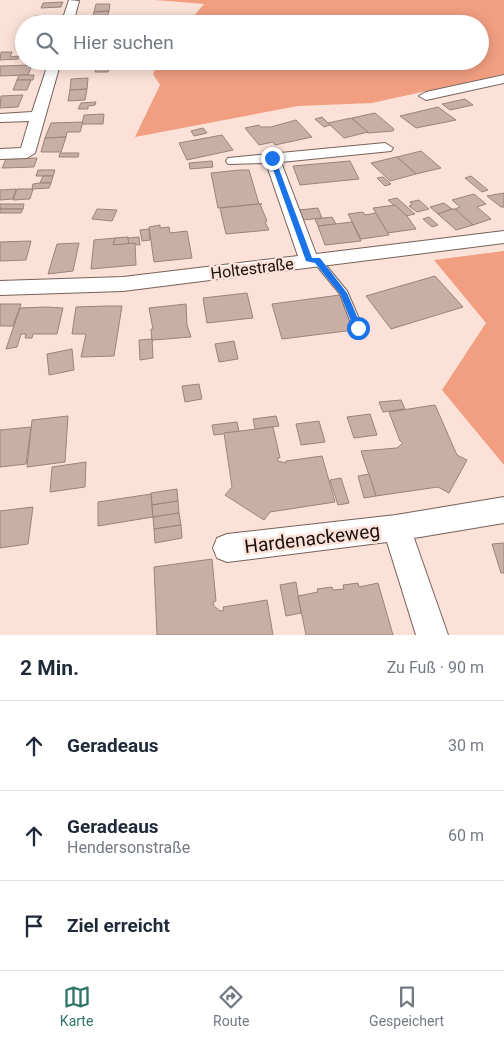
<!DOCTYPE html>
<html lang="de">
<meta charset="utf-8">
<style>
body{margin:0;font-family:Roboto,sans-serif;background:#f2f2f3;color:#1f2937}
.stop{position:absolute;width:15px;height:15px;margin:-11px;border:4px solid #1a73e8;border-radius:50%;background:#fff}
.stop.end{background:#1a73e8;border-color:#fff;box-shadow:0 1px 5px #0008}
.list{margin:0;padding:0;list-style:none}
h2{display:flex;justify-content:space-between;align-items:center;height:65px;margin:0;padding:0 20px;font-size:21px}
h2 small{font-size:16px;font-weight:400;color:#747a83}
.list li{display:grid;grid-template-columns:32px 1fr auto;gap:15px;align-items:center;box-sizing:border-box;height:90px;padding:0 20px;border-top:1px solid #e0e1e3}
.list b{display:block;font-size:19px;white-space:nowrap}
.list p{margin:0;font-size:16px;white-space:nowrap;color:#747a83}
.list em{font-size:16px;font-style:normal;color:#747a83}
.icon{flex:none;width:28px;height:28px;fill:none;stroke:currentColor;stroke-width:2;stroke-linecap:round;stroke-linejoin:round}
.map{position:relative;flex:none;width:504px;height:635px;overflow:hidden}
.search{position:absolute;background:#fff;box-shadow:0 2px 12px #0003;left:15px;right:15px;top:15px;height:55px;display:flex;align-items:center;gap:12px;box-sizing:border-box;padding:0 18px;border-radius:28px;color:#747a83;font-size:19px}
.sheet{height:335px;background:#fff}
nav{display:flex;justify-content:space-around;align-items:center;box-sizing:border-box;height:70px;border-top:1px solid #e0e1e3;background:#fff;font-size:14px;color:#747a83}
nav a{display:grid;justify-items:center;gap:2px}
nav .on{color:#2e7468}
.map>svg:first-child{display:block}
</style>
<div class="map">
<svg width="504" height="635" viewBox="0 0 504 635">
<rect width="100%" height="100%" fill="#fbe1d7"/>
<!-- green -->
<g fill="#f19e81">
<polygon points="155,0 504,0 504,74 372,103 298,106 135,137 160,85 153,74 159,61 480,61 480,24 187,24 204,4"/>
<polygon points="504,251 504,465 442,390 486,323 434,260"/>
</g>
<!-- building -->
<g fill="#c8afa6" stroke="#9b837b">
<polygon points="63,2 61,7 41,8 43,3"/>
<polygon points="96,4 110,4 109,11 94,12"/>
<polygon points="109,11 107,18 92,19 94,12"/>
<polygon points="35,16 50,16 47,23 32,23"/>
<polygon points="122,17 133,17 132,19 138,19 138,21 121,21"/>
<polygon points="113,21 139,21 138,24 112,24"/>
<polygon points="1,52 12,52 10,57 19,56 18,59 0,60"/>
<polygon points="73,61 90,61 89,68 72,69"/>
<polygon points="32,65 28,75 0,76 0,66"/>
<polygon points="109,67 108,72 95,72 96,68"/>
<polygon points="19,75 34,75 33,80 17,80"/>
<polygon points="88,78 87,89 70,90 71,79"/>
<polygon points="17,80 31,80 27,90 13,90"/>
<polygon points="87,89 85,100 68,101 70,90"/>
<polygon points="23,95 18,107 0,108 1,96"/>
<polygon points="465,99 473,105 450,110 442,104"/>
<polygon points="96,102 95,105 88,106 88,109 78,109 81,103"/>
<polygon points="438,107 456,120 416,128 400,116"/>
<polygon points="375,113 394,129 393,131 368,133 352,118"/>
<polygon points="104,114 103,124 82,124 84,115"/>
<polygon points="322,117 330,125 324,127 315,119"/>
<polygon points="351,118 368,132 344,138 328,123"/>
<polygon points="296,120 312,137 275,145 273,142 259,145 245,128 259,125 261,127 271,127"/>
<polygon points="83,122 80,132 67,132 66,137 45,138 51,123"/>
<polygon points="203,128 207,133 194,136 191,131"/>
<polygon points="222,135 233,150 187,160 179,143"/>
<polygon points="66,137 61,152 41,152 45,138"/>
<polygon points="421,151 441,168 416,174 397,157"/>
<polygon points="60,153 79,153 78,157 59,157"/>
<polygon points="396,157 397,157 416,174 390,181 371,163"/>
<polygon points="37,158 34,167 2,168 6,159"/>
<polygon points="212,161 213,167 190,169 189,163"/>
<polygon points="350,161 359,179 300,185 293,166"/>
<polygon points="38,170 55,170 53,176 36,176"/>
<polygon points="240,170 249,170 259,204 218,208 211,173"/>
<polygon points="43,176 53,176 51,183 40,183"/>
<polygon points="471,176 488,190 482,192 465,178"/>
<polygon points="383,177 391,184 385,186 377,178"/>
<polygon points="40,183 51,183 49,188 32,189 33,184"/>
<polygon points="16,189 13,199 0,200 0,190"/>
<polygon points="17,189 33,189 30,199 13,200"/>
<polygon points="504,193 504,207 501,207 487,196"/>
<polygon points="474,194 486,204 477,207 491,219 473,225 455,209 460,207 452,200"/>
<polygon points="397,198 415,214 406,216 388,200"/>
<polygon points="419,200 429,209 417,212 409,206 412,205 410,202"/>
<polygon points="444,203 452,209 438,214 430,207"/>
<polygon points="0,204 24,204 23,209 0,209"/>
<polygon points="259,204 262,204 260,204 267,221 265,222 269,230 226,234 220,208"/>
<polygon points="395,205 407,216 416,229 387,233 373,208"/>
<polygon points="318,208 322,218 303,220 299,210"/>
<polygon points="0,209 23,209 21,213 0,213"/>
<polygon points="97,209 117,210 112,221 92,219"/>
<polygon points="452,209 455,209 473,225 456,230 438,214"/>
<polygon points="363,212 365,215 376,213 389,235 361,239 348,214"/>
<polygon points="332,217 336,224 318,226 315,219"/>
<polygon points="429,217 438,225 432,227 423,219"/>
<polygon points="352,222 361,241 325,245 318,226"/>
<polygon points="160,225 160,228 169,227 170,233 187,231 192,258 154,262 149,227"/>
<polygon points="149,229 150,240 142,241 140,230"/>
<polygon points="128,237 129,244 113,245 115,238"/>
<polygon points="139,237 140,245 129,244 128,238"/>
<polygon points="115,238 113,245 135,243 136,265 91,269 94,240"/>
<polygon points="31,241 26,260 0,261 0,242"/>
<polygon points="79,243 73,271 48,274 57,244"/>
<polygon points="435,276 463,307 391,329 366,296"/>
<polygon points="247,293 253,318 207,323 203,298"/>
<polygon points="340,295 354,330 282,339 272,304"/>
<polygon points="0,304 21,304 13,326 0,326"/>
<polygon points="186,304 187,325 191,337 153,340 152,342 151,329 153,329 149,308"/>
<polygon points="106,306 122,306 114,356 81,357 86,334 72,334 76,307"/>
<polygon points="46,307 63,308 57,334 33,334 32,338 25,338 26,334 21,334 17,347 6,349 20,308"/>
<polygon points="152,339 153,358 140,360 139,340"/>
<polygon points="234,341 238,359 219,362 215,344"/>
<polygon points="72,349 74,370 49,375 47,354"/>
<polygon points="199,384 202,399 185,402 182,386"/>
<polygon points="401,400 405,409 383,412 379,402"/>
<polygon points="435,405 457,455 467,460 449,493 438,487 376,496 361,451 397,448 403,443 400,441 389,412"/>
<polygon points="370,414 377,435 354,438 347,417"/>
<polygon points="68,416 65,462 27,467 32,420"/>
<polygon points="276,416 279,426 255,429 253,419"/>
<polygon points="319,421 325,442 301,445 296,424"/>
<polygon points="237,422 239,432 214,435 212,425"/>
<polygon points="31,427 26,464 0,467 0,430"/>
<polygon points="273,427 280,458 277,458 278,461 286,463 286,461 322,456 335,502 270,512 264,520 225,495 232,487 224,433"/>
<polygon points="86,462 85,487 50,492 52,467"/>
<polygon points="369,474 376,496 364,498 358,476"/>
<polygon points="341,478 349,503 338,505 330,480"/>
<polygon points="177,489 178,501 152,505 151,493"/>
<polygon points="151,494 153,517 98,526 98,502"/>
<polygon points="178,501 179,513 153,517 152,505"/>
<polygon points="33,507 28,544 0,548 0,511"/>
<polygon points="179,513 181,525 154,529 153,517"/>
<polygon points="181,525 182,538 155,543 154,529"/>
<polygon points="504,543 504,573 501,573 492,544"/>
<polygon points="212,559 216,601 213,602 214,606 220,611 224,610 223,607 267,600 273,635 157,635 154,567"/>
<polygon points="296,582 301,613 286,616 280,585"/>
<polygon points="358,583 359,587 378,583 393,635 306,635 298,596 318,592 317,589 332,587 333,590 344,589 343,585"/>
</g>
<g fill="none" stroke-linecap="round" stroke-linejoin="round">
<!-- lane casing -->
<g stroke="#776159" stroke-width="2">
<polygon id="lane" points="317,257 320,258 347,291 363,328 362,331 354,331 340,294 312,260"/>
</g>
<!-- street casing -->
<g stroke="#776159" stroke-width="2">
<g id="street">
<polygon points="69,0 79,1 73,24 61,24"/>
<polygon points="49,61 61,61 35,153 27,158 0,159 0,149 21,148 29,121 0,122 0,114 32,112"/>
<polygon points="504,75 504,83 426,100 419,96 426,92"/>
<polygon points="385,143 393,148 391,151 281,162 316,254 504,231 504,243 123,291 0,295 0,281 123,277 298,256 266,163 228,164 226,161 228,158"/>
<polygon points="504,497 504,523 414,538 448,635 416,635 387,542 227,562 217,558 213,548 217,538 227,534 396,515"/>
</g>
</g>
<!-- lane -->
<use href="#lane" fill="#fff" fill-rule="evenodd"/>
<!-- street -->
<use href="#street" fill="#fff" fill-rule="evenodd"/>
</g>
<!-- route -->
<polygon fill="#1a73e8" points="272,156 275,158 312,258 320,258 347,293 362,328 361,331 355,331 340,294 315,263 306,261 269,158"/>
<g text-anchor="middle" stroke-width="5" stroke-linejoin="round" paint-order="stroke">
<!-- street labels -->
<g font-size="16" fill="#19100d" stroke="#fbe1d7">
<text transform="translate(252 268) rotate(-7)" y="6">Holtestraße</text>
</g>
<!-- near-street labels -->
<g font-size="19" fill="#19100d" stroke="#fbe1d7">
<text transform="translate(312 538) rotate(-7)" y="7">Hardenackeweg</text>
</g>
</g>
</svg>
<div class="stop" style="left:358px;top:328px"></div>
<div class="stop end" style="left:272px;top:158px"></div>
<div class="search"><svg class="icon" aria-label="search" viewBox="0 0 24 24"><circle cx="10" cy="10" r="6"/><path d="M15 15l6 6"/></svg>Hier suchen</div>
</div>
<section class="sheet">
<h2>2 Min.<small>Zu Fuß · 90 m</small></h2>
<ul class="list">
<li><svg class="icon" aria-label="ahead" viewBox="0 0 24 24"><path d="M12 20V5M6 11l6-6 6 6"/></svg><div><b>Geradeaus</b></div><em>30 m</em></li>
<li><svg class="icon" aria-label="ahead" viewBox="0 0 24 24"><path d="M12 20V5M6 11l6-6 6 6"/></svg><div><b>Geradeaus</b><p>Hendersonstraße</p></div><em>60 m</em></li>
<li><svg class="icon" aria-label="arrive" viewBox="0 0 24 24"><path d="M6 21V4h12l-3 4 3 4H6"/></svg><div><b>Ziel erreicht</b></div></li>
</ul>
</section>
<nav>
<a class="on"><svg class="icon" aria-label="map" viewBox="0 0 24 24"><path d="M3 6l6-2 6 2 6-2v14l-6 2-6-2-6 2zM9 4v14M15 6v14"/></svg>Karte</a>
<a><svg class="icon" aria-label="directions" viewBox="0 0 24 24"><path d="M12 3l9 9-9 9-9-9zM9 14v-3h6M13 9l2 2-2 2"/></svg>Route</a>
<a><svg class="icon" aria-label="saved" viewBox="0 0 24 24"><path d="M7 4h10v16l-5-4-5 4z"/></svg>Gespeichert</a>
</nav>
